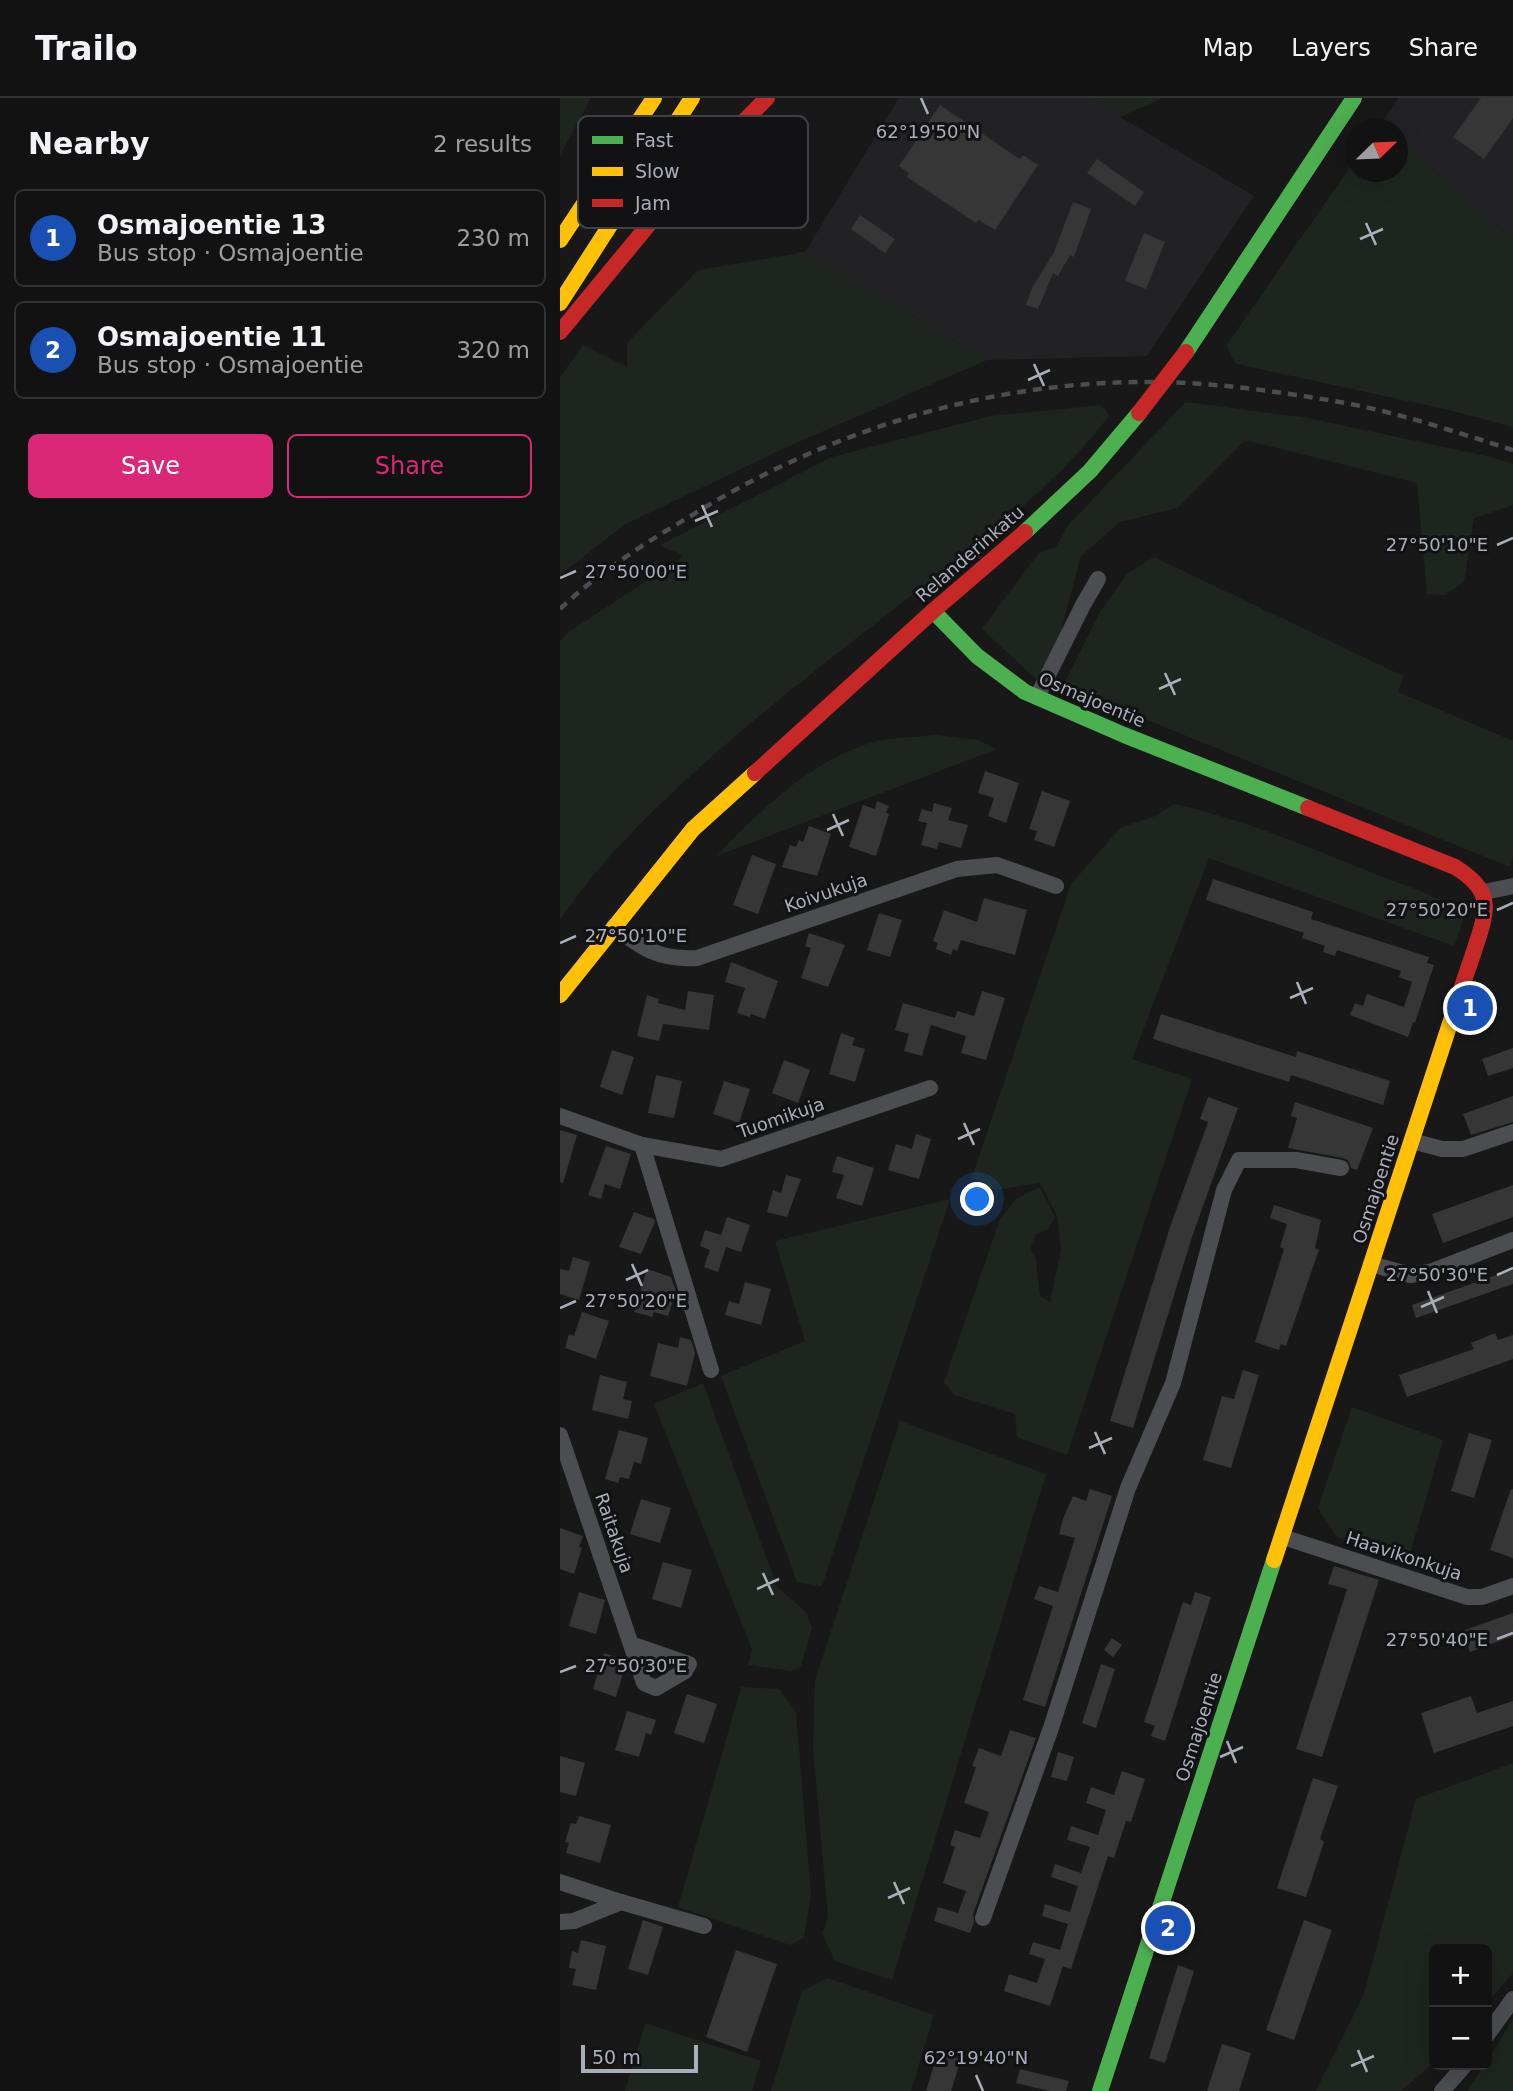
<!DOCTYPE html>
<meta charset="utf-8">
<style>
body{margin:0;font-family:"DejaVu Sans",sans-serif;background:#1f2020;color:#f1f3f6}
.controls{position:absolute;right:21px;bottom:21px;display:grid;overflow:hidden;border-radius:10px;box-shadow:0 7px 28px #0002}
.controls button{width:63px;height:63px;display:grid;place-items:center;padding:0;border:0;border-bottom:2px solid #313232;background:#121212;color:#f1f3f6;font:35px sans-serif}
.compass{position:absolute;left:785px;top:21px;width:63px;height:63px;border-radius:50%;background:#121212;box-shadow:0 7px 28px #0002;rotate:67deg}
.scale{position:absolute;left:21px;bottom:18px;width:117px;box-sizing:border-box;padding-left:7px;border:4px solid #a9aeb9;border-top:0;font-size:19px;line-height:24px;white-space:nowrap;color:#a9aeb9;-webkit-text-stroke:5px #121214;paint-order:stroke}
.you{position:absolute;left:418px;top:1102px;width:24px;height:24px;margin:-18px;border:5px solid #fff;border-radius:50%;background:#1a73e8;box-shadow:0 0 0 10px #1a73e833}
.badge{display:grid;place-items:center;width:46px;height:46px;border-radius:50%;background:#db2777;color:#fff;font-size:23px;font-weight:700}
.pin{position:absolute;translate:-50% -50%;border:4px solid #fff;box-shadow:0 2px 7px #0006}
.list{margin:0;padding:0;list-style:none}
h2{display:flex;justify-content:space-between;align-items:center;height:91px;margin:0;padding:0 28px;font-size:30px}
h2 small{font-size:23px;font-weight:400;color:#9c9e9f}
.list li{display:grid;grid-template-columns:46px 1fr auto;gap:21px;align-items:center;box-sizing:border-box;height:98px;margin:0 14px 14px;padding:0 14px;border:2px solid #313232;border-radius:10px}
.list b{display:block;font-size:26px;white-space:nowrap}
.list p{margin:0;font-size:23px;white-space:nowrap;color:#9c9e9f}
.list em{font-size:23px;font-style:normal;color:#9c9e9f}
.actions{display:flex;gap:14px;padding:21px 28px}
.actions a{flex:1;padding:16px 0;border:2px solid #db2777;border-radius:10px;text-align:center;font-size:24px;color:#db2777}
.actions .main{background:#db2777;color:#fff}
.map{position:relative;flex:none;width:953px;height:1993px;overflow:hidden}
header{display:flex;align-items:center;gap:42px;box-sizing:border-box;height:98px;padding:0 35px;background:#121212;border-bottom:2px solid #313232}
header strong{font-size:33px}
nav{display:flex;gap:38px;margin-inline-start:auto;font-size:24px}
main{display:flex}
aside{flex:1;background:#121212}
.map>svg:first-child{display:block}
</style>
<header>
<strong>Trailo</strong>
<nav><a>Map</a><a>Layers</a><a>Share</a></nav>
</header>
<main>
<aside>
<h2>Nearby<small>2 results</small></h2>
<ul class="list">
<li><span class="badge" style="background:#1a4fb4">1</span><div><b>Osmajoentie 13</b><p>Bus stop · Osmajoentie</p></div><em>230 m</em></li>
<li><span class="badge" style="background:#1a4fb4">2</span><div><b>Osmajoentie 11</b><p>Bus stop · Osmajoentie</p></div><em>320 m</em></li>
</ul>
<div class="actions"><a class="main">Save</a><a>Share</a></div>
</aside>
<div class="map">
<svg width="953" height="1993" viewBox="0 0 953 1993">
<rect width="100%" height="100%" fill="#181818"/>
<!-- built -->
<g fill="#222224">
<polygon points="339,0 528,0 694,98 587,258 427,262 245,154"/>
<polygon points="839,0 953,0 953,141 838,41 838,32 827,31 820,26"/>
</g>
<!-- green -->
<g fill="#1e251f">
<polygon points="0,0 31,0 0,57"/>
<polygon points="528,0 603,0 560,19"/>
<polygon points="838,41 953,141 953,329 889,312 676,266 666,248 795,62 796,74 838,74"/>
<polygon points="245,154 427,262 227,349 64,427 0,477 0,279 23,247 67,269 67,245 138,172"/>
<polygon points="626,304 748,320 931,359 953,366 953,407 914,420 904,484 885,497 867,496 857,385 685,342 617,410 560,424 521,458 491,571 477,582 422,531 479,455 496,449 509,426"/>
<path d="M542,307L549,318C487,399 400,459 320,522C226,595 130,670 49,759C31,778 16,801 0,821V543L9,534L124,458L100,447L272,359L431,318Z"/>
<polygon points="594,459 843,578 838,594 953,643 953,759 950,769 503,588 540,514 567,476"/>
<path d="M376,637L418,642L437,651L156,758C201,712 257,656 322,642C340,639 359,639 376,637Z"/>
<path d="M614,706C684,721 747,749 813,775C840,786 885,799 904,820L894,848L649,760L572,961L632,981L507,1357L457,1339L455,1316L394,1297L384,1284L440,1121L456,1101L480,1089L495,1119L488,1131L476,1136L470,1151L476,1161L480,1198L490,1204L501,1152L497,1118L480,1085L435,1092L412,1079L511,786L560,730L595,718Z"/>
<polygon points="390,1101 262,1488 237,1484 161,1278 245,1243 215,1143"/>
<polygon points="143,1285 217,1489 245,1513 252,1529 241,1568 231,1573 188,1567 192,1551 94,1306"/>
<polygon points="792,1309 883,1342 848,1462 777,1439 758,1410"/>
<polygon points="340,1323 486,1376 332,1882 275,1863 262,1835 268,1820 253,1650 255,1582"/>
<polygon points="181,1589 219,1591 236,1614 251,1798 244,1840 230,1847 118,1809"/>
<polygon points="953,1665 953,1875 927,1905 927,1851 874,1851 874,1964 841,1993 756,1993 804,1896 856,1701"/>
<polygon points="268,1880 374,1917 351,1993 211,1993 242,1893"/>
<polygon points="953,1921 953,1993 907,1993 924,1967 927,1967 927,1963"/>
<polygon points="85,1925 201,1963 192,1993 65,1993"/>
</g>
<!-- building -->
<g fill="#363637">
<polygon points="921,0 953,0 953,20 924,61 893,39"/>
<polygon points="380,7 460,61 463,57 478,67 435,132 419,122 416,125 347,79 349,75 339,68"/>
<polygon points="537,61 584,94 575,108 527,75"/>
<polygon points="513,104 531,111 514,159 510,157 498,178 493,175 478,211 466,207 472,190 494,154"/>
<polygon points="300,117 335,141 325,155 291,131"/>
<polygon points="584,135 605,144 586,191 565,183"/>
<polygon points="425,673 459,685 446,725 428,718 434,700 418,695"/>
<polygon points="482,693 510,703 494,749 474,742 477,733 469,731"/>
<polygon points="317,703 329,708 326,715 329,716 316,758 289,749 303,707 315,711"/>
<polygon points="374,705 392,710 388,722 408,727 401,750 379,744 377,751 361,747 367,725 358,723 362,711 372,714"/>
<polygon points="249,728 271,736 257,778 222,769 230,747 236,749 239,742 243,744"/>
<polygon points="192,757 216,766 198,816 173,807"/>
<polygon points="653,781 753,814 751,821 869,859 867,865 874,867 855,925 853,924 848,939 790,917 795,905 803,908 807,896 844,909 852,884 839,879 841,873 777,852 775,858 763,854 765,848 742,840 744,835 646,802"/>
<polygon points="424,800 467,812 455,857 401,842 397,853 393,851 391,857 376,851 378,845 373,843 384,812 417,824"/>
<polygon points="319,815 342,822 330,859 307,852"/>
<polygon points="249,835 285,847 268,889 241,880 251,850 245,848"/>
<polygon points="171,864 218,883 205,921 191,916 190,919 177,915 185,890 165,884"/>
<polygon points="128,893 154,897 149,932 103,926 99,943 77,938 87,897 99,901 98,905 125,912"/>
<polygon points="422,893 445,900 426,962 401,955 406,938 371,927 362,958 344,953 349,936 335,932 343,905 395,920 397,913 414,918"/>
<polygon points="601,916 736,959 737,953 830,983 823,1007 731,977 729,984 593,941"/>
<polygon points="281,935 295,940 292,947 305,951 295,984 269,976"/>
<polygon points="953,950 953,970 928,978 922,961"/>
<polygon points="52,952 74,959 62,997 40,989"/>
<polygon points="224,962 250,972 238,1005 212,995"/>
<polygon points="96,977 122,983 114,1020 88,1015"/>
<polygon points="164,983 190,991 179,1025 153,1016"/>
<polygon points="953,998 953,1024 911,1037 903,1016"/>
<polygon points="648,999 678,1010 632,1139 573,1330 550,1323 610,1129 648,1024 640,1021"/>
<polygon points="735,1004 813,1030 797,1072 791,1070 788,1062 783,1060 728,1050 737,1020 731,1018"/>
<polygon points="0,1032 17,1037 3,1085 0,1084"/>
<polygon points="356,1036 371,1041 359,1081 328,1072 336,1046 352,1051"/>
<polygon points="46,1048 71,1056 60,1091 45,1086 41,1101 28,1097"/>
<polygon points="277,1058 314,1070 302,1108 276,1100 284,1077 272,1074"/>
<polygon points="226,1077 241,1081 227,1119 207,1114 213,1092 221,1095"/>
<polygon points="953,1087 953,1119 883,1145 872,1116"/>
<polygon points="714,1107 761,1122 755,1150 759,1152 754,1166 726,1248 721,1246 719,1252 695,1244 724,1151 720,1149 727,1126 710,1120"/>
<polygon points="74,1114 94,1121 95,1124 81,1156 59,1149"/>
<polygon points="167,1119 190,1127 181,1154 166,1149 158,1174 144,1169 150,1152 140,1148 145,1132 161,1137"/>
<polygon points="13,1159 30,1164 19,1202 0,1196 0,1171 9,1173"/>
<polygon points="87,1171 111,1179 116,1193 108,1218 94,1214 92,1219 74,1214"/>
<polygon points="953,1171 953,1186 856,1220 852,1207"/>
<polygon points="185,1184 211,1191 201,1227 165,1217 169,1203 179,1206"/>
<polygon points="22,1214 49,1223 36,1261 5,1250 9,1236 14,1238"/>
<polygon points="935,1235 938,1242 953,1237 953,1261 847,1299 839,1277 914,1251 911,1245"/>
<polygon points="120,1239 131,1242 135,1255 127,1288 90,1278 98,1245 118,1250"/>
<polygon points="683,1272 699,1277 671,1370 643,1362 662,1298 674,1301"/>
<polygon points="40,1277 67,1284 63,1301 72,1303 68,1321 32,1312"/>
<polygon points="59,1332 88,1340 81,1366 74,1364 69,1381 60,1379 58,1385 45,1381"/>
<polygon points="909,1335 932,1342 914,1400 891,1393"/>
<polygon points="530,1391 552,1398 485,1609 463,1602 493,1508 474,1501 479,1488 498,1494 515,1440 499,1436 503,1421 513,1398 526,1403"/>
<polygon points="951,1391 953,1391 953,1460 930,1452"/>
<polygon points="81,1401 111,1410 100,1445 70,1436"/>
<polygon points="0,1430 23,1438 19,1449 22,1450 14,1476 0,1471"/>
<polygon points="103,1464 132,1472 121,1510 92,1501"/>
<polygon points="774,1468 819,1482 762,1659 736,1651 787,1491 768,1486"/>
<polygon points="19,1494 45,1502 36,1536 9,1528"/>
<polygon points="635,1494 651,1499 605,1643 591,1638 595,1628 584,1624 623,1504 631,1507"/>
<polygon points="953,1515 953,1538 910,1554 902,1533"/>
<polygon points="552,1540 562,1547 553,1559 544,1552"/>
<polygon points="44,1555 65,1562 66,1565 56,1599 33,1591"/>
<polygon points="541,1566 555,1571 536,1630 522,1625"/>
<polygon points="127,1596 157,1606 144,1645 114,1635"/>
<polygon points="911,1598 917,1615 953,1603 953,1628 874,1655 861,1615"/>
<polygon points="67,1613 96,1622 91,1637 86,1635 79,1659 55,1652"/>
<polygon points="450,1632 476,1640 413,1816 414,1824 410,1835 374,1823 378,1809 398,1815 406,1793 383,1785 395,1749 390,1747 395,1732 420,1740 429,1714 404,1705 416,1669 412,1668 419,1650 441,1658"/>
<polygon points="498,1654 514,1659 507,1683 491,1679"/>
<polygon points="0,1658 25,1665 16,1698 0,1694"/>
<polygon points="562,1673 585,1681 571,1724 566,1723 554,1760 548,1758 511,1871 503,1868 490,1908 444,1893 449,1876 477,1885 485,1861 469,1856 473,1844 500,1852 508,1826 482,1818 485,1806 510,1814 518,1788 491,1779 495,1766 521,1775 530,1749 507,1742 511,1728 538,1737 546,1712 526,1705 531,1689 554,1697"/>
<polygon points="753,1680 778,1688 760,1741 764,1744 746,1799 717,1790"/>
<polygon points="19,1718 51,1727 40,1765 6,1755 9,1745 5,1744 11,1725 16,1726"/>
<polygon points="83,1822 103,1829 88,1877 68,1871"/>
<polygon points="744,1822 772,1832 734,1942 706,1932"/>
<polygon points="21,1842 46,1848 36,1892 12,1887 16,1871 9,1870 12,1853 18,1855"/>
<polygon points="176,1852 217,1866 187,1954 146,1939"/>
<polygon points="618,1867 634,1873 605,1965 589,1960"/>
<polygon points="662,1946 691,1955 679,1993 647,1993"/>
<polygon points="378,1954 401,1961 391,1993 366,1993"/>
<polygon points="460,1971 509,1983 506,1993 489,1993 456,1985"/>
</g>
<g fill="none" stroke-linecap="round" stroke-linejoin="round">
<!-- street -->
<g stroke="#4c4d51" stroke-width="16">
<polyline points="477,599 523,507 538,481"/>
<polyline points="924,794 953,788"/>
<path d="M54,828C82,851 100,862 137,860L397,771L437,767L496,788"/>
<polyline points="0,1018 82,1047 161,1061 370,990"/>
<polyline points="852,1043 882,1051 903,1051 953,1034"/>
<polyline points="82,1047 151,1272"/>
<polyline points="811,1166 850,1177 870,1174 953,1142"/>
<polyline points="0,1337 84,1585 96,1590 125,1573 129,1566 71,1546"/>
<polyline points="723,1439 907,1499 922,1499 953,1488"/>
<polyline points="0,1784 61,1804 144,1828"/>
<polyline points="423,1820 491,1630 568,1390 613,1285 664,1092 679,1062 736,1062 781,1070"/>
<polyline points="0,1824 14,1823 61,1804"/>
<polyline points="927,1937 953,1901"/>
<polyline points="882,1993 905,1967"/>
</g>
<!-- fast -->
<g stroke="#4caf50" stroke-width="16">
<polyline points="626,254 794,0"/>
<polyline points="465,434 530,373 579,315"/>
<polyline points="373,513 417,558 465,594 564,637 748,710"/>
<polyline points="540,1993 714,1462"/>
</g>
<!-- slow -->
<g stroke="#ffc107" stroke-width="16">
<polyline points="0,142 94,0"/>
<polyline points="0,205 132,0"/>
<polyline points="0,897 133,731 195,675"/>
<polyline points="714,1462 901,892"/>
</g>
<!-- jam -->
<g stroke="#c62828" stroke-width="16">
<polyline points="0,234 123,85 207,0"/>
<polyline points="195,675 373,513 465,434"/>
<path d="M748,710L895,769C931,791 929,808 917,844C912,860 906,876 901,892"/>
</g>
<!-- rail -->
<path stroke="#4c4d50" stroke-width="4.5" stroke-dasharray="9 7" stroke-linecap="butt" d="M0,511C40,473 87,444 134,416C269,332 430,283 590,284C652,284 714,293 774,303C835,313 895,334 953,352"/>
<!-- jam-bridge -->
<polyline stroke="#c62828" stroke-width="16" points="579,315 626,254"/>
</g>
<!-- ticks -->
<path fill="none" stroke="#a9aeb9" stroke-width="2.5" d="M361,0L368,16M806,125L816,147M800,141L823,131M474,266L484,288M468,282L490,272M142,407L152,429M135,423L158,413M937,447L953,440M0,480L16,473M605,575L615,597M599,591L621,581M273,716L283,738M267,732L289,722M937,812L953,805M0,845L16,838M737,884L746,906M730,900L753,890M404,1025L414,1047M398,1041L420,1031M72,1166L82,1188M937,1177L953,1170M66,1182L88,1172M868,1193L877,1215M861,1209L884,1199M0,1210L16,1203M535,1334L545,1356M529,1350L552,1340M203,1475L213,1497M197,1491L219,1481M937,1541L953,1535M0,1574L16,1568M667,1643L676,1665M660,1659L683,1649M334,1784L344,1806M328,1800L350,1790M798,1952L807,1974M791,1968L814,1958M416,1977L423,1993"/>
<g text-anchor="middle" stroke-width="6" stroke-linejoin="round" paint-order="stroke">
<!-- street labels -->
<g font-size="18" fill="#a9aeb9" stroke="#121214">
<text transform="translate(410 456) rotate(-41)" y="6">Relanderinkatu</text>
<text transform="translate(532 602) rotate(23)" y="6">Osmajoentie</text>
<text transform="translate(266 795) rotate(-19)" y="6">Koivukuja</text>
<text transform="translate(221 1020) rotate(-19)" y="6">Tuomikuja</text>
<text transform="translate(816 1091) rotate(-72)" y="6">Osmajoentie</text>
<text transform="translate(54 1435) rotate(71)" y="6">Raitakuja</text>
<text transform="translate(844 1458) rotate(18)" y="6">Haavikonkuja</text>
<text transform="translate(639 1629) rotate(-72)" y="6">Osmajoentie</text>
</g>
</g>
<!-- legend -->
<rect x="18" y="18" width="230" height="112" rx="10" fill="#121214" stroke="#3f4146" stroke-width="2"/>
<rect x="32" y="38" width="31" height="8" fill="#4caf50"/>
<rect x="32" y="69" width="31" height="9" fill="#ffc107"/>
<rect x="32" y="101" width="31" height="8" fill="#c62828"/>
<g font-size="19" fill="#a9aeb9">
<text x="75" y="49">Fast</text>
<text x="75" y="80">Slow</text>
<text x="75" y="112">Jam</text>
</g>
<g font-size="18" text-anchor="middle" fill="#a9aeb9" stroke="#121214" stroke-width="6" stroke-linejoin="round" paint-order="stroke">
<text x="368" y="40">62°19'50"N</text>
<text x="877" y="453">27°50'10"E</text>
<text x="76" y="480">27°50'00"E</text>
<text x="877" y="818">27°50'20"E</text>
<text x="76" y="844">27°50'10"E</text>
<text x="877" y="1183">27°50'30"E</text>
<text x="76" y="1209">27°50'20"E</text>
<text x="877" y="1548">27°50'40"E</text>
<text x="76" y="1574">27°50'30"E</text>
<text x="416" y="1966">62°19'40"N</text>
</g>
</svg>
<div class="controls">
<button>+</button>
<button>−</button>
</div>
<svg class="compass" viewBox="-18 -18 36 36"><path d="M0-13l5 13h-10z" fill="#e53935"/><path d="M0 13l5-13h-10z" fill="#9c9e9f"/></svg>
<div class="scale">50 m</div>
<div class="you"></div>
<div class="pin badge" style="left:910px;top:910px;background:#1a4fb4">1</div>
<div class="pin badge" style="left:608px;top:1830px;background:#1a4fb4">2</div>
</div>
</main>
